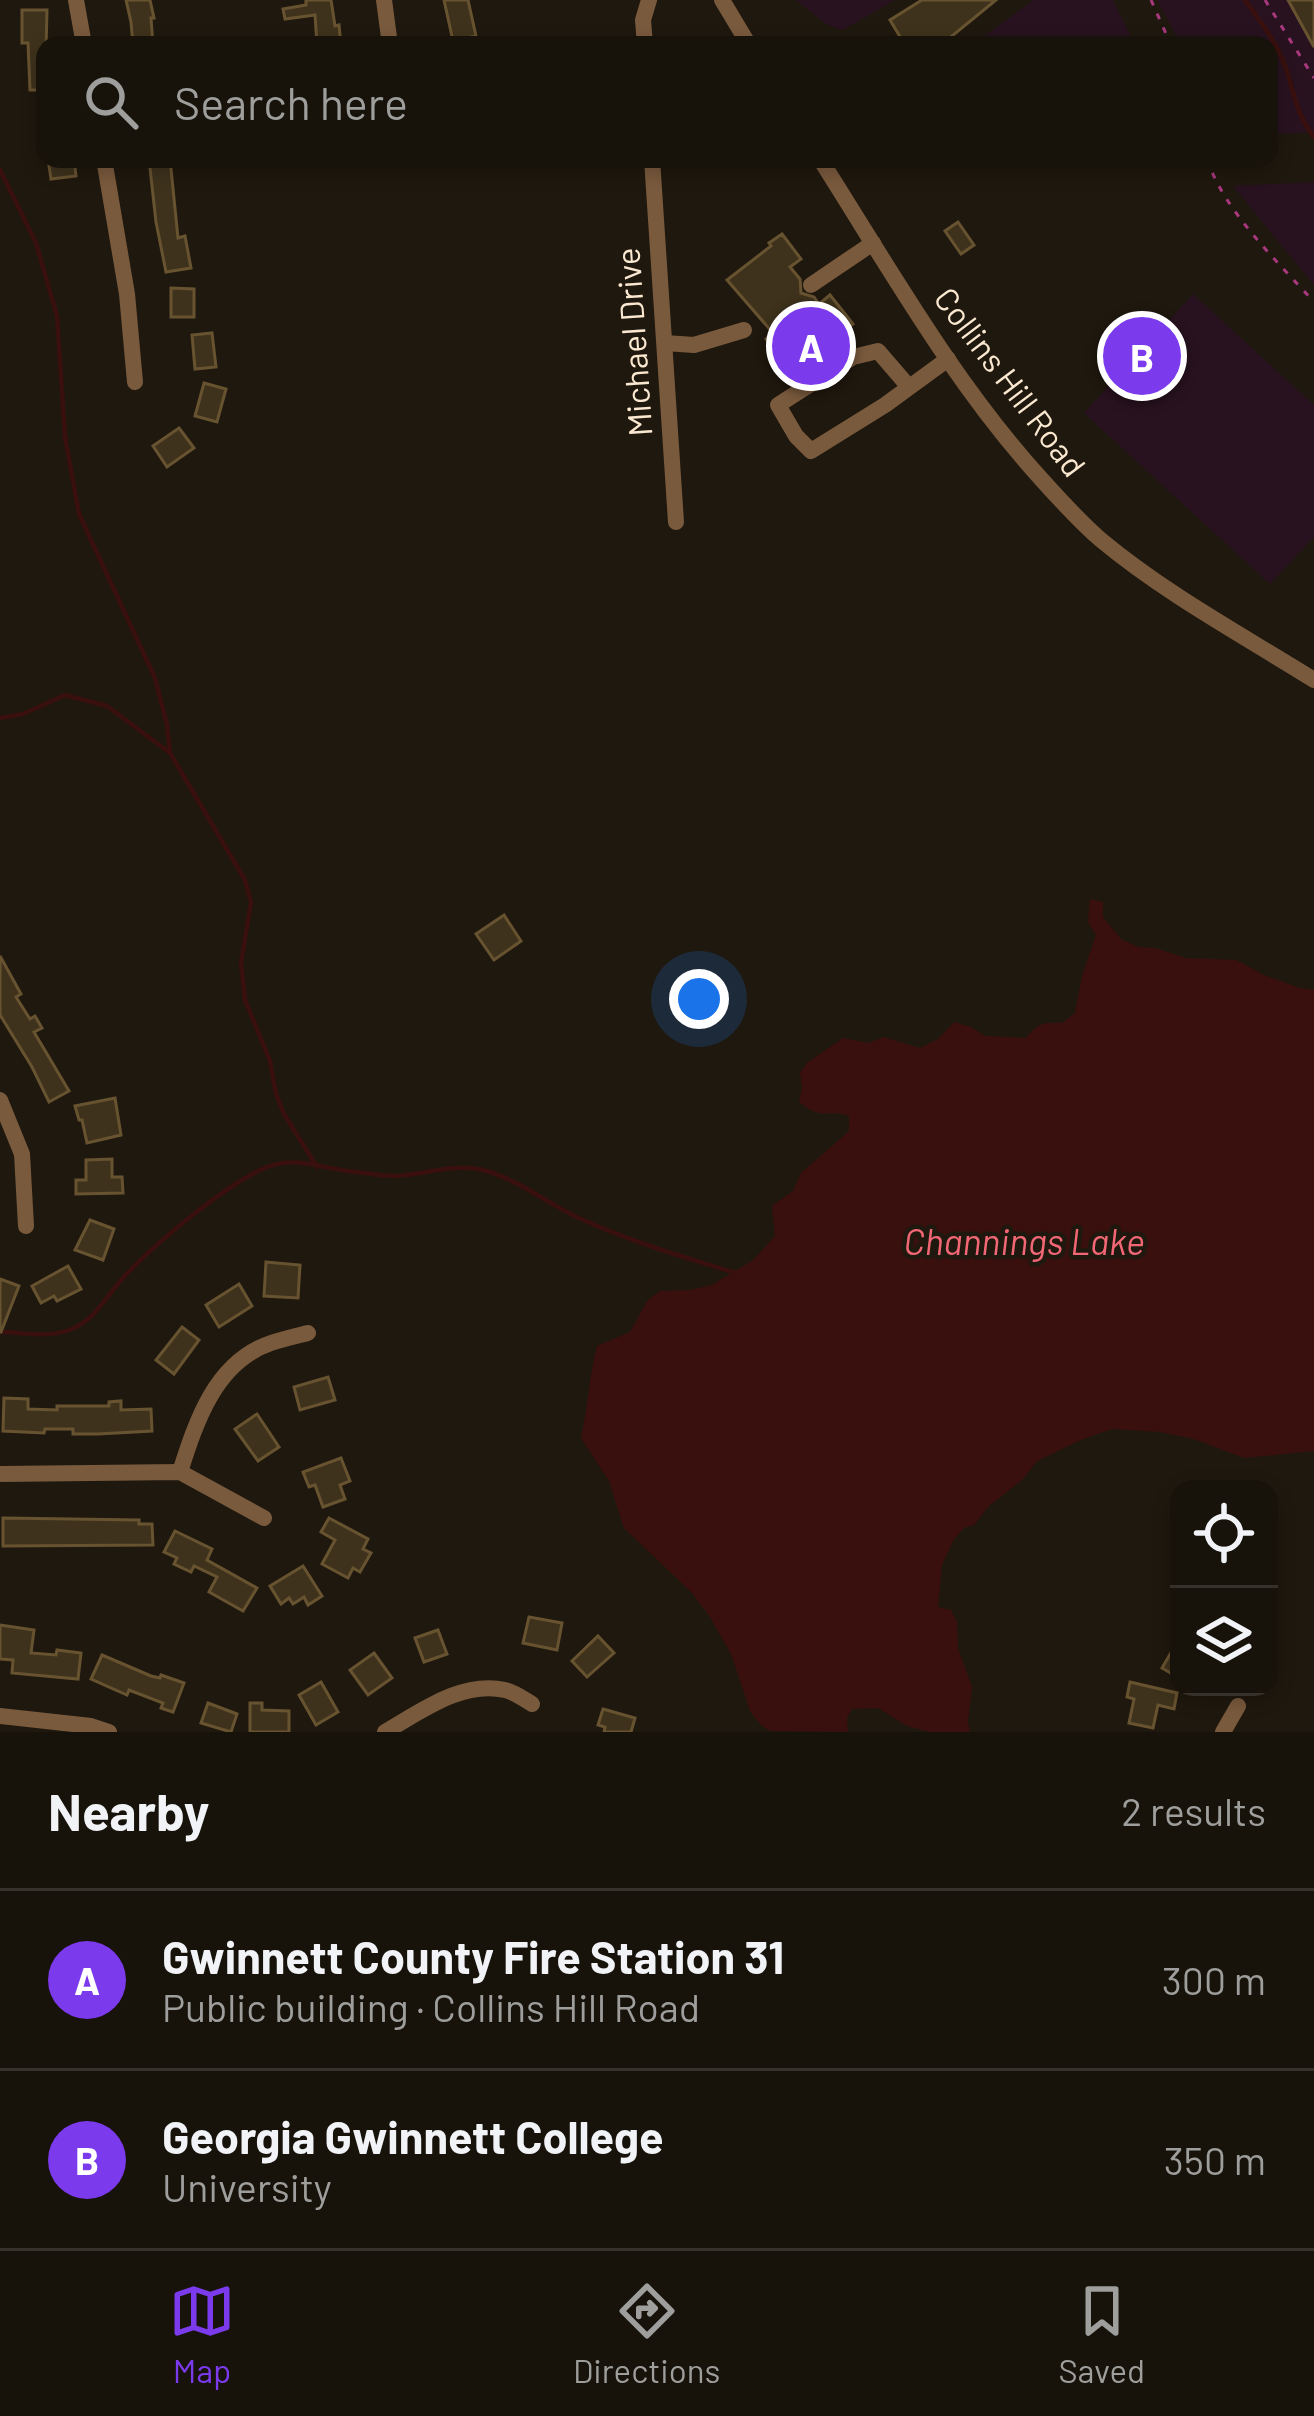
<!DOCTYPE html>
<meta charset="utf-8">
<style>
body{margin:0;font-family:Barlow,sans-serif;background:#201b13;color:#f1f3f6}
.controls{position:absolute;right:36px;bottom:36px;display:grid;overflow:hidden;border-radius:24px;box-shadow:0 6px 18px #0003}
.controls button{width:108px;height:108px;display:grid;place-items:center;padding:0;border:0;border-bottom:3px solid #36322b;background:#17120a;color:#f1f3f6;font:60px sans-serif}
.you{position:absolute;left:699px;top:999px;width:42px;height:42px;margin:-30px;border:9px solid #fff;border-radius:50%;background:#1a73e8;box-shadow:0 0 0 18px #1a73e833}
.badge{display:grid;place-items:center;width:78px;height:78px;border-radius:50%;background:#7c3aed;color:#fff;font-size:39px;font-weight:700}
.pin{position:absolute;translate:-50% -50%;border:6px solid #fff;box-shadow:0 3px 12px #0006}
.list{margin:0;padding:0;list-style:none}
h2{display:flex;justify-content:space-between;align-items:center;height:156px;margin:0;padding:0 48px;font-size:51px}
h2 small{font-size:39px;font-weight:400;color:#9e9e9c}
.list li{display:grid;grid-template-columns:78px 1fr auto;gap:36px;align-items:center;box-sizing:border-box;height:180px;padding:0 48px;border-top:3px solid #36322b}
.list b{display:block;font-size:45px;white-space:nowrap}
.list p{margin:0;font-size:39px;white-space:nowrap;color:#9e9e9c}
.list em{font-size:39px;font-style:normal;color:#9e9e9c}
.icon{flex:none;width:66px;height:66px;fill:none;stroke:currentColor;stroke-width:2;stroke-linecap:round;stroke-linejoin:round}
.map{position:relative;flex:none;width:1314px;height:1732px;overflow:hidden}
.search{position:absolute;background:#17120a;box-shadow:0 6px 18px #0003;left:36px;right:36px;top:36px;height:132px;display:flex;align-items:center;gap:30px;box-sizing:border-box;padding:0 42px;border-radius:24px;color:#9e9e9c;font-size:45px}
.sheet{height:516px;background:#17120a}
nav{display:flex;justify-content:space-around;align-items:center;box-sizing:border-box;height:168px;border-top:3px solid #36322b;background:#17120a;font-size:33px;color:#9e9e9c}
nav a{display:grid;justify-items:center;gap:6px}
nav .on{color:#7c3aed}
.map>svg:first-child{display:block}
</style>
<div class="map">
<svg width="1314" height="1732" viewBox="0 0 1314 1732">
<rect width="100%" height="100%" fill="#1f180e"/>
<!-- green -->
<g fill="#28121f">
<polygon points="796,0 895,0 843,30 826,24"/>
<polygon points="1034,0 1113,0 1135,45 972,45"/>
<polygon points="1157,0 1314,0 1314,132 1269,134 1269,45 1181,45"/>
<polygon points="1314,182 1314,285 1233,186"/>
<polygon points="1193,294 1314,405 1314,537 1270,584 1084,413"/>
</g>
<!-- water -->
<path fill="#39100d" d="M1090,899L1103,902V917L1121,939L1138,947L1155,948L1186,958L1236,960L1264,975L1300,988L1314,990V1451L1244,1458L1194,1439L1160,1432L1112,1429L1083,1439L1037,1461L1023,1479L988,1507L974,1525L964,1528L953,1541L942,1565L938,1607L951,1610L957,1622L958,1648L972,1687L968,1722L970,1732H930L907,1726L878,1708L852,1709L847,1718L848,1732L770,1731L760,1724L750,1711L731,1654L710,1617L692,1593L624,1528L609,1481L581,1438C588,1407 589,1377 597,1346L630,1332L647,1301L660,1291L690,1290L712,1285L753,1260L775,1236L772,1206L793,1191L801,1173L849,1131V1116C825,1108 824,1122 799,1102L802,1088L800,1072L807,1063L843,1038L868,1043L884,1037L920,1048L938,1039L954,1022L971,1027L985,1036L1026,1038C1038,1023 1043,1022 1062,1023L1075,1013L1082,976L1096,935L1088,922Z"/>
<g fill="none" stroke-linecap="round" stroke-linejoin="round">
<!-- stream -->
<g stroke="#39100d" stroke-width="4.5">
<path d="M1245,0C1260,21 1276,41 1285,66C1294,91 1296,115 1314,137"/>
<polyline points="0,170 36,243 57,316 65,437 79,514 155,678 167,725 170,753 245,880 251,902 241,963 245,1000 270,1061 276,1094 284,1114 317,1167"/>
<polyline points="0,718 23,714 65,695 107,706 170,753"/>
<path d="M0,1332C24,1332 48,1339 72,1329C95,1320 106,1296 123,1278C153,1245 226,1184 267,1167C297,1155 326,1170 356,1172C368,1173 381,1176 393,1176C423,1175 453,1163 483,1170C518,1179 548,1204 581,1219C632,1242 683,1257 736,1273"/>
</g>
</g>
<!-- building -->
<g fill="#3e321c" stroke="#685330" stroke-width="3">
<polygon points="126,0 150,0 154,18 151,18 153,45 133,45 131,22"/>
<polygon points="306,0 331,0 335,26 339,25 341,45 317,45 315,15 285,19 283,9 306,5"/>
<polygon points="444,0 468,0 476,36 453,41"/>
<polygon points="922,0 996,0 941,45 905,45 890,20"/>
<polygon points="1288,0 1314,0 1314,47"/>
<polygon points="22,10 47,10 45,90 30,90 28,43 22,43"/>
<polygon points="48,159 74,159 76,176 51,179"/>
<polygon points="149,159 170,159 178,238 185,236 191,268 166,272 156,222"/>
<polygon points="958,222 974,245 961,254 945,231"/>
<polygon points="782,234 801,259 790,267 800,279 801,293 814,297 819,304 830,295 853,324 813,354 807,346 784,363 766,339 773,333 727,280 771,246 769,243"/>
<polygon points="171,288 194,289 194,317 171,317"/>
<polygon points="212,333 216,367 195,369 192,335"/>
<polygon points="204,383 226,389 217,422 195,416"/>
<polygon points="179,428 194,448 167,467 153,446"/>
<polygon points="504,915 521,941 494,960 476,934"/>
<polygon points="0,956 21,994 16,997 30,1019 35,1016 42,1028 34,1032 69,1091 49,1102 32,1067 0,1015"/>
<polygon points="115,1098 121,1135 87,1143 82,1120 79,1120 75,1106"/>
<polygon points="112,1159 112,1177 122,1177 123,1193 76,1194 76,1180 86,1180 86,1160"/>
<polygon points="90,1220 114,1229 103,1260 75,1250"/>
<polygon points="266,1262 300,1265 298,1298 264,1296"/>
<polygon points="68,1266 81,1289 57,1301 54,1296 41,1303 32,1286"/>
<polygon points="0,1279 19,1286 1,1332 0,1332"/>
<polygon points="239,1284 252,1306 219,1327 206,1305"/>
<polygon points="182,1327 199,1340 174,1374 156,1360"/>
<polygon points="328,1377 335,1400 300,1410 294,1387"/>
<polygon points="4,1398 28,1399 28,1409 57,1410 57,1406 109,1406 109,1402 121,1401 121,1410 151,1409 152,1431 98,1434 73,1434 73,1429 45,1429 44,1433 3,1431"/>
<polygon points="257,1414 279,1447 258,1461 235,1429"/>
<polygon points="341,1458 350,1481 340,1485 345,1499 323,1507 315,1485 309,1487 303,1472"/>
<polygon points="3,1518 139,1520 139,1524 152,1524 153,1545 3,1546"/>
<polygon points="329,1518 368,1539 363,1549 371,1553 360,1572 353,1568 348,1578 322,1564 335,1540 321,1532"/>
<polygon points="175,1531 212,1549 207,1560 257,1588 243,1611 209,1592 217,1577 194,1566 191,1572 174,1564 177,1558 164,1552"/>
<polygon points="303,1566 322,1596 308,1605 304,1597 293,1604 289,1598 281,1604 270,1586"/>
<polygon points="529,1617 562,1623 557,1650 523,1643"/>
<polygon points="0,1625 34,1630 31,1653 56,1655 57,1650 81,1653 78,1679 12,1673 13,1660 0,1659"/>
<polygon points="438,1630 447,1654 424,1662 415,1638"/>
<polygon points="598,1636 614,1653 587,1677 572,1661"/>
<polygon points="1179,1639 1179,1678 1162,1668"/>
<polygon points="374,1653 392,1678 368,1695 350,1670"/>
<polygon points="102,1655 151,1676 160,1678 161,1675 184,1683 173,1712 161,1708 163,1703 129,1690 127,1695 91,1679"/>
<polygon points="321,1682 338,1712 316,1725 299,1695"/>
<polygon points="1130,1682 1177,1693 1174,1709 1158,1705 1153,1728 1129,1723 1134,1699 1127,1697"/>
<polygon points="208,1703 237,1714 231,1732 201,1723"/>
<polygon points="250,1703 262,1703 262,1710 289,1711 289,1732 250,1732"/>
<polygon points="603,1709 635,1718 631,1732 604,1732 605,1727 598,1725"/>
</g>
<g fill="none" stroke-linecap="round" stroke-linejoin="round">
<!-- path -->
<g stroke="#a8387e" stroke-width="3" stroke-dasharray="6 9" stroke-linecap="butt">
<polyline points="1151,0 1171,45"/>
<polyline points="1265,0 1314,78"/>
<path d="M1207,159C1224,211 1277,261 1314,302"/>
</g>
<!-- minor -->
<g stroke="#7a5a3d" stroke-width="16">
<polyline points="76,0 84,45"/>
<polyline points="384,0 390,45"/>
<polyline points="722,0 749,45"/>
<polyline points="645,45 643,20 649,0"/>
<polyline points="104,159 127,294 135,382"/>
<polyline points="652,159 676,522"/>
<path d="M820,159C890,269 955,385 1043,481C1061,501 1080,522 1101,540C1166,594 1242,635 1314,680"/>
<polyline points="811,285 873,243"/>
<polyline points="665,343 694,345 744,330"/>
<polyline points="909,387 878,351 853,357 778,405 796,436 811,451 885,405 948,359"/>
<polyline points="0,1100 22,1154 26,1226"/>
<path d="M180,1472C196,1422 215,1362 271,1343C283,1339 296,1336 308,1333"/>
<polyline points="0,1474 180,1472 264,1518"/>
<polyline points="0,1716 91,1726 109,1732"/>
<path d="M385,1732C420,1712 462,1680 505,1690C514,1692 524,1699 532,1704"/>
<polyline points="1223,1732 1238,1706"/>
</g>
</g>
<g text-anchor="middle" stroke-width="9" stroke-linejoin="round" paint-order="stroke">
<!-- street labels -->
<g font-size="33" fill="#fbe8d0" stroke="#1f180e">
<text transform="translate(634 342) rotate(-94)" y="12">Michael Drive</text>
<text transform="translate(1010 382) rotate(53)" y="12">Collins Hill Road</text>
</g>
<!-- water labels -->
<g font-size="36" font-style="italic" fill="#f26775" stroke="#1f180e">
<text x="1024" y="1255">Channings Lake</text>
</g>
</g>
</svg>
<div class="controls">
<button><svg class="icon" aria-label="locate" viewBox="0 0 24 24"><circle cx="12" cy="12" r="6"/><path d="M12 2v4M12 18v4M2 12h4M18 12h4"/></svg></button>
<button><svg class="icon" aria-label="layers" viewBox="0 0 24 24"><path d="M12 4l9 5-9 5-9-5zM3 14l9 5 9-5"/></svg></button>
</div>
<div class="you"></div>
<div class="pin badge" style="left:811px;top:346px">A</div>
<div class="pin badge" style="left:1142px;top:356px">B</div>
<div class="search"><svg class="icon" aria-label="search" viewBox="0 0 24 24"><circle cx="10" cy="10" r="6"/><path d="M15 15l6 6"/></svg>Search here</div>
</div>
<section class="sheet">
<h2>Nearby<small>2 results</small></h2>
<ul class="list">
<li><span class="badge">A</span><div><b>Gwinnett County Fire Station 31</b><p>Public building · Collins Hill Road</p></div><em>300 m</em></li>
<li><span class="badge">B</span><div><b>Georgia Gwinnett College</b><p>University</p></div><em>350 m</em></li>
</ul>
</section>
<nav>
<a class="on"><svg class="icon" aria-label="map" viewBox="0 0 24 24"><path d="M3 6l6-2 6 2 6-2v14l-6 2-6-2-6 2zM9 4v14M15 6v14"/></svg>Map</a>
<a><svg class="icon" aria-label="directions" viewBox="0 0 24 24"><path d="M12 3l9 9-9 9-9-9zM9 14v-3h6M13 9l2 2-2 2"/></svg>Directions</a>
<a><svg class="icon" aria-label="saved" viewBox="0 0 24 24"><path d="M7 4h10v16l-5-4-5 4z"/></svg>Saved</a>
</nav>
